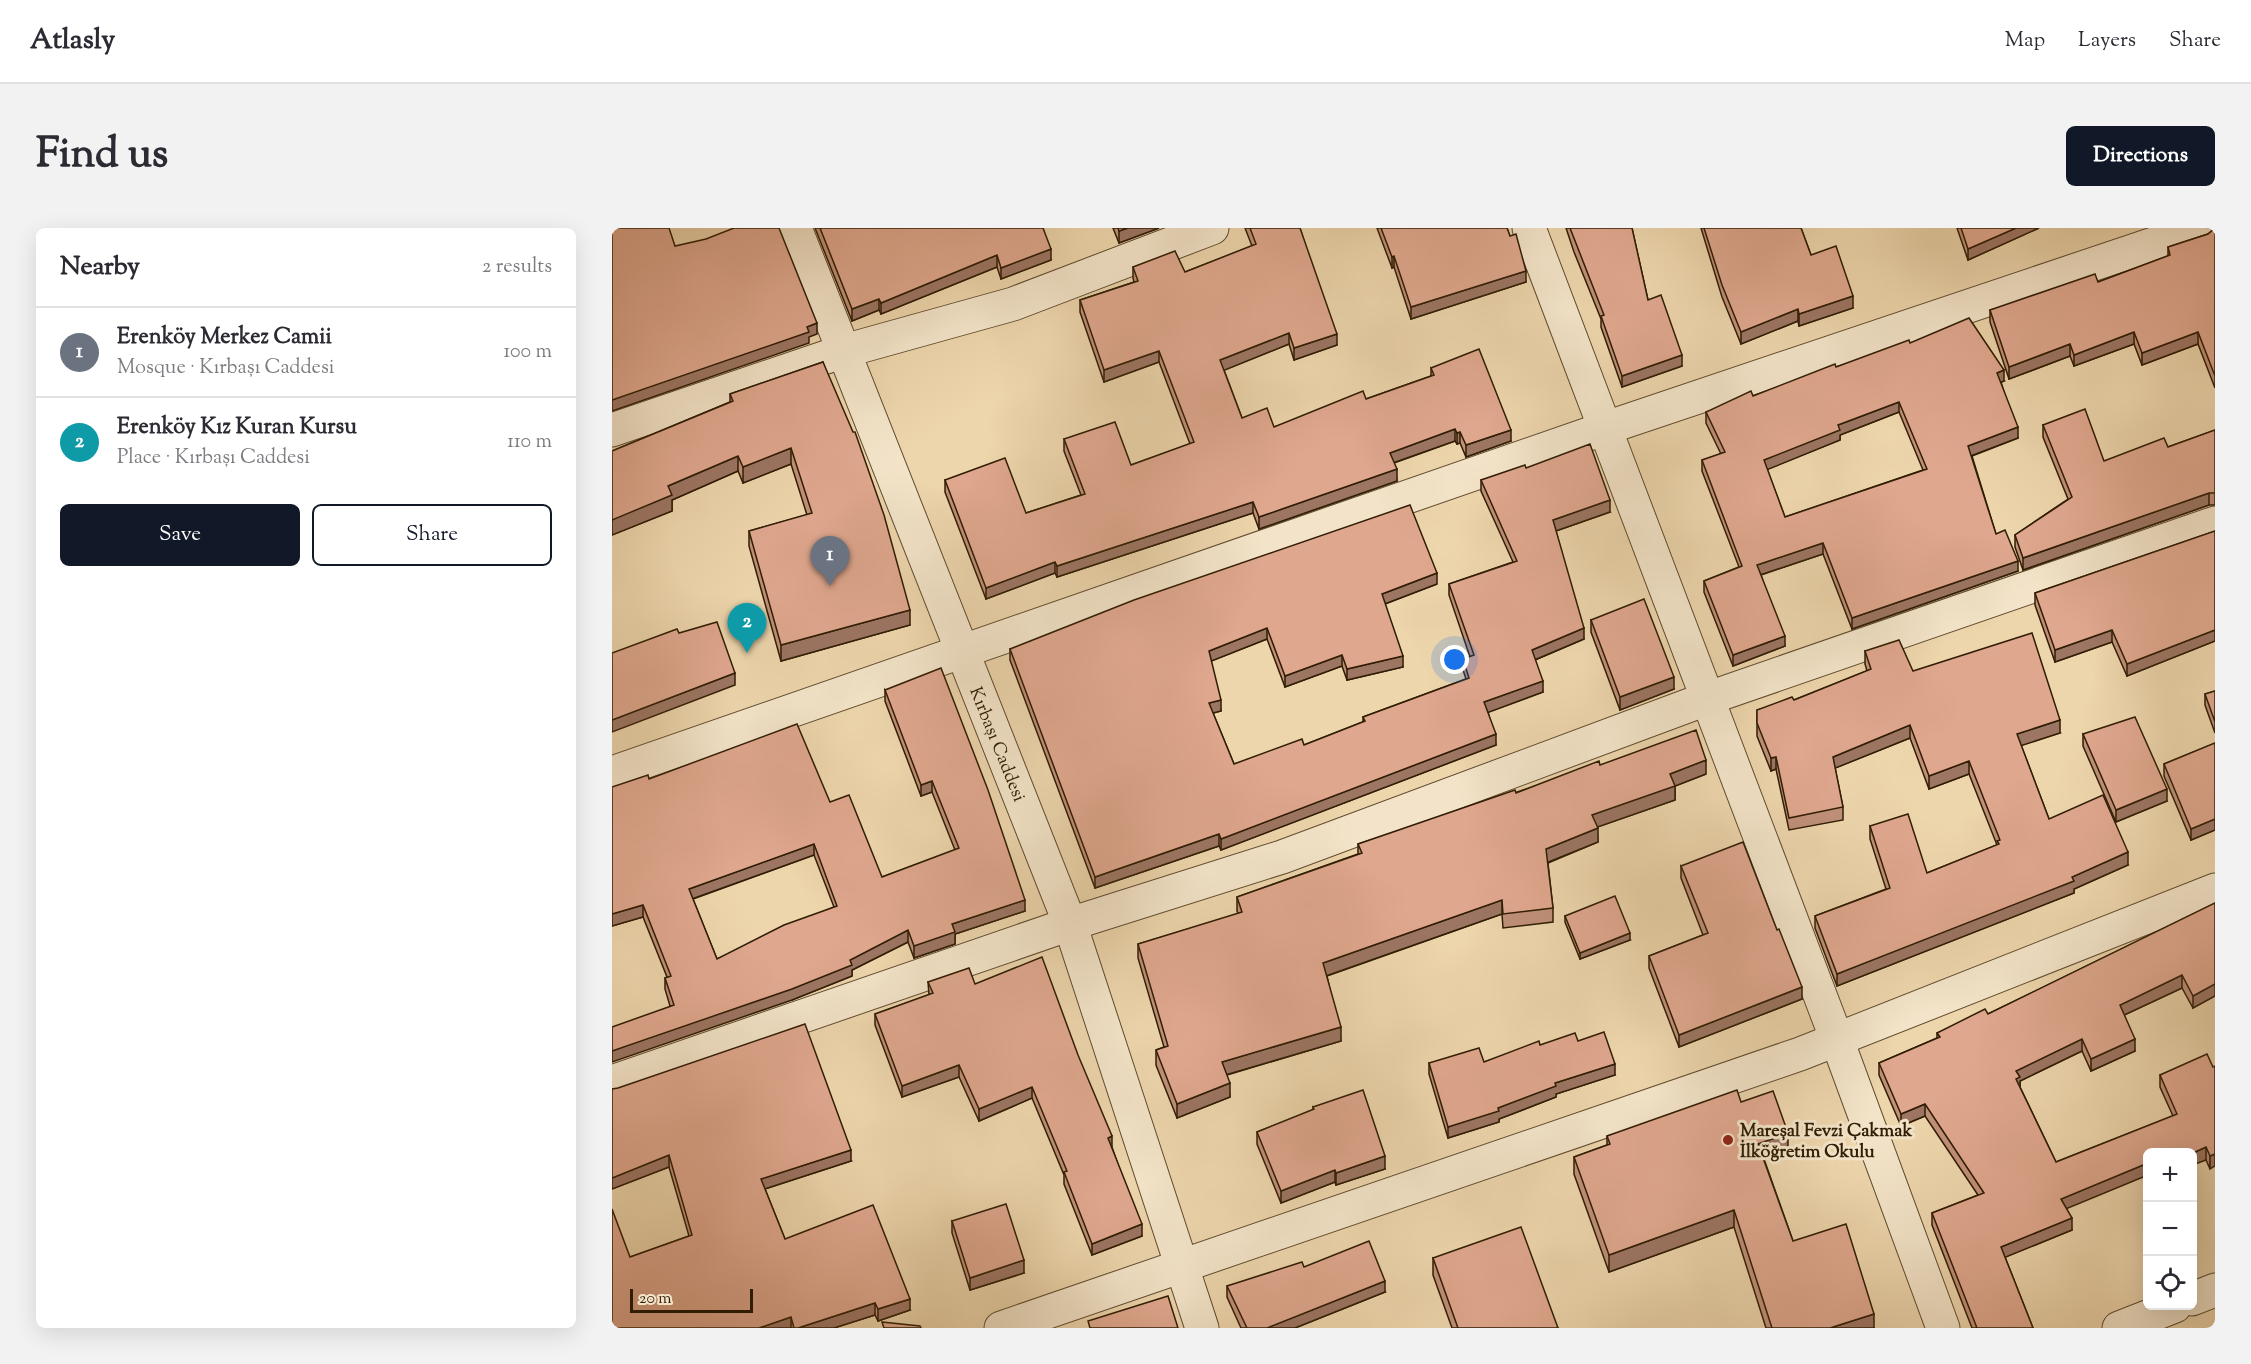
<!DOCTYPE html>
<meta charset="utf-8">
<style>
body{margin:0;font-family:"Sorts Mill Goudy",serif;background:#f2f2f3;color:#2b2b33}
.controls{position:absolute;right:18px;bottom:18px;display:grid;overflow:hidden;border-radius:9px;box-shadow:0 6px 24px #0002}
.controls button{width:54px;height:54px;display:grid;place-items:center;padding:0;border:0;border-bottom:2px solid #e1e1e2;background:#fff;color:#2b2b33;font:30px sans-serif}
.scale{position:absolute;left:18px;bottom:15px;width:123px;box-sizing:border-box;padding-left:6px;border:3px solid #301d04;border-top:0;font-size:16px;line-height:21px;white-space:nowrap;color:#301d04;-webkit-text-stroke:4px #f3e4c9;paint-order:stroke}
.you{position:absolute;left:843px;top:432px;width:21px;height:21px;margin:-15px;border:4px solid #fff;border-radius:50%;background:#1a73e8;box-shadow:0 0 0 9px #1a73e833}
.badge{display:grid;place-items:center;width:39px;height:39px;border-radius:50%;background:#111827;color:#fff;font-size:20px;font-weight:700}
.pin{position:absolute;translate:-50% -50px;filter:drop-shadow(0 2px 3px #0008)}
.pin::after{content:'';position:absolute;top:32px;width:21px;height:18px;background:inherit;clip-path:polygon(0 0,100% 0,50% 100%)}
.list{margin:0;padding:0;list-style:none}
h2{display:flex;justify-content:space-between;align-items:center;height:78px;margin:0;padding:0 24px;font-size:26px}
h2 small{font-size:20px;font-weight:400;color:#7c7c81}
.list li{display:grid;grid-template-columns:39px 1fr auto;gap:18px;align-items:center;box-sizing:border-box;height:90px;padding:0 24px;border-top:2px solid #e1e1e2}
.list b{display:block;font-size:22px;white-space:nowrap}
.list p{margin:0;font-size:20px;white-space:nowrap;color:#7c7c81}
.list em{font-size:20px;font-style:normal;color:#7c7c81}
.actions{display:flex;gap:12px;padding:18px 24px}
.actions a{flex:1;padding:14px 0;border:2px solid #111827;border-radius:9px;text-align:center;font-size:21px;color:#111827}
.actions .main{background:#111827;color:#fff}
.icon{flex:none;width:33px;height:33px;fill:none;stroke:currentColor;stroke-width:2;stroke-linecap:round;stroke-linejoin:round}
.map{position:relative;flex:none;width:1603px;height:1100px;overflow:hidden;border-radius:9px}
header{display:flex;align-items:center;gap:36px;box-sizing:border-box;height:84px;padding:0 30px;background:#fff;border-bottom:2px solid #e1e1e2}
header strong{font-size:28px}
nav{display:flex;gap:33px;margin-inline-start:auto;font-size:21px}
.intro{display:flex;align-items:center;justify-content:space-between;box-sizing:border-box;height:144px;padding:0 36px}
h1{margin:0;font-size:42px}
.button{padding:15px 27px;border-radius:9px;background:#111827;color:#fff;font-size:21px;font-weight:700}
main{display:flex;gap:36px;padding:0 36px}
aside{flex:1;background:#fff;border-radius:9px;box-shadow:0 6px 24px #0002}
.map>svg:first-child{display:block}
</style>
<header>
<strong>Atlasly</strong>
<nav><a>Map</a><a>Layers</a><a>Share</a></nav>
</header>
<div class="intro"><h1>Find us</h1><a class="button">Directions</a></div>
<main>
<aside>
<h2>Nearby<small>2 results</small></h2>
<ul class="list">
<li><span class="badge" style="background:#6b7280">1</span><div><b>Erenköy Merkez Camii</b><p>Mosque · Kırbaşı Caddesi</p></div><em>100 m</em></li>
<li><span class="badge" style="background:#0f9aa8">2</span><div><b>Erenköy Kız Kuran Kursu</b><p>Place · Kırbaşı Caddesi</p></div><em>110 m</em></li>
</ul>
<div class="actions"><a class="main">Save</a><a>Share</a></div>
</aside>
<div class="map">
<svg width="1603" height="1100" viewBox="0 0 1603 1100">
<rect width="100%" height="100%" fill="#edd5ac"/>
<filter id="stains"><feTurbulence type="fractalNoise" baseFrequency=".00333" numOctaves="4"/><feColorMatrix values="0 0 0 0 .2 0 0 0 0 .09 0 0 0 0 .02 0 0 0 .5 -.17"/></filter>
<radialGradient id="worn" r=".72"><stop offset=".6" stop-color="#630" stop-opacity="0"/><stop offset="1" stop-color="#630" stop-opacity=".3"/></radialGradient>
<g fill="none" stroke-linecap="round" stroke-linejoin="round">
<!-- street casing -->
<g stroke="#5f4b2e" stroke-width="35">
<g id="street">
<polyline points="183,0 458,696 590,1100"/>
<polyline points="917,0 1225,812 1331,1100"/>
<polyline points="0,202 232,123 401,76 600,0"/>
<polyline points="0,545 991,201 1589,0"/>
<polyline points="0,854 458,696 670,629 1094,471 1603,295"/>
<polyline points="1580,1071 1603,1062"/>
<polyline points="389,1100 1188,826 1603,662"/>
<polyline points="1507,1100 1563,1078"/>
</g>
</g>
<!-- street -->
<use href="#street" stroke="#f3e4c9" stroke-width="33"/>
</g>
<!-- wall -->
<g fill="#c0907a" stroke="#301d04" stroke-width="1.5" fill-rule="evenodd">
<polygon points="203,0 431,0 439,32 389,51 385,39 269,86 267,82 240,93"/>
<polygon points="501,0 547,0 507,15"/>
<polygon points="633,0 688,0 725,117 682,132 677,116 612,142 630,190 662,199 754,171 819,148 819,140 899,213 854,229 848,215 845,216 843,213 782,235 785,253 647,301 641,285 445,349 443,345 374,371 333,264 333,252 414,285 469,267 452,223 452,211 519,237 578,216 547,134 492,154 468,84 468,72 522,54 521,50 521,39 573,44 640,18"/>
<polygon points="765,0 895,0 914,54 799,91 782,39 780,40"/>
<polygon points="954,0 1020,0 1036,72 1070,138 1010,159 989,99 989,91 962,24"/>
<polygon points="1089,0 1189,0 1199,27 1241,80 1187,98 1186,93 1129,116 1110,69"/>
<polygon points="1345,0 1427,0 1356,32"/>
<polygon points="1603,0 1603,160 1586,116 1530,137 1522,116 1462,138 1458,128 1397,151 1378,94 1378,82 1486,54 1556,28 1556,19 1596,6"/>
<path d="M1298,115L1392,153L1389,154L1406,210L1360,228L1384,306L1406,343L1240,401L1211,326L1149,347L1173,418L1121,438L1092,364V353L1127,339L1090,243V232L1109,226L1094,195V184L1224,139ZM1287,184L1311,242L1173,289L1155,241L1228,212V207Z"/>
<polygon points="211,134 298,397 169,433 137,318 137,303 195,287 179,236 131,255 126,243 60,272 60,283 0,307 0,223 118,174 118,166"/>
<polygon points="1431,197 1492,233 1556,219 1603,202 1603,277 1597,277 1411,342 1403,319 1403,307 1456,271 1431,209"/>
<polygon points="914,240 998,284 944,303 972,411 923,432 931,464 876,484 884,517 609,622 607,618 483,660 398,432 398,421 825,356 773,376 791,439 735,452 730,438 673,459 655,411 599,433 609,483 601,485 622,536 692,517 751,494 751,489 854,451 851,442 851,431 858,429 837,367 837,356 901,334 869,263 869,252"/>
<polygon points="1603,303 1603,413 1515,448 1500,414 1443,434 1423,377 1423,365"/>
<polygon points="979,392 1062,461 1008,482 979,404"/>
<polygon points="1253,423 1448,505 1409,517 1437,591 1516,637 1462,661 1462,665 1225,758 1203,700 1203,688 1274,661 1258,611 1258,598 1315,645 1385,617 1357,546 1317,561 1298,510 1223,540 1231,579 1231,592 1177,602 1164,541 1159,543 1145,508 1145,482 1182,472 1255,443 1253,436"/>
<path d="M273,462L413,683L343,706V716L302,730L296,714L240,742V748L180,772L58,778L53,761V750L55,749L31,689L0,698L37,551L218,574L270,649L343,622L320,564L309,568L273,473ZM202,627L222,679L105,731L81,671Z"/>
<polygon points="1603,463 1603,505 1593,477 1593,466"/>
<polygon points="1471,506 1555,573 1504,594 1471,518"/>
<polygon points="1603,515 1603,602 1579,612 1552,548 1552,536"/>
<polygon points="988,537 1094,546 1063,558 1063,572 985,599 986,614 936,635 941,680 941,694 891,700 890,686 715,748 729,813 615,847 618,869 565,890 544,837 544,822 552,819 526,730 526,716 626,686 625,683 625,669 746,626 746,616"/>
<polygon points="1069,638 1190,771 1067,819 1037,740 1037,728 1091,707 1069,650"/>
<polygon points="1603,675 1603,768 1581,780 1570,760 1512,787 1523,823 1479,843 1470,823 1408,853 1408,859 1444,934 1561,888 1548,859 1548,847 1601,839 1598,941 1594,932 1581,924 1536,924 1454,980 1460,1002 1393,1029 1421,1100 1360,1100 1320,997 1320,985 1366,967 1313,888 1289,898 1267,847 1267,835 1325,810 1325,805 1376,786"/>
<polygon points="953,688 1018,712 968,731 953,694"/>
<polygon points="316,754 363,756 500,919 530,1008 480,1027 452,956 452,947 420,870 367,893 347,849 290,869 263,797 263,786 317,767"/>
<polygon points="966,813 1003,847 944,866 944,869 887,891 887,894 836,910 817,846 817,835 872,834 928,817"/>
<polygon points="0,861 239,933 153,961 173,1011 298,1082 266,1093 263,1087 222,1100 0,1100 18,1029 77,1008 57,939 0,961"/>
<polygon points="1129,874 1176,923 1152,931 1181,1013 1262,1100 1154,1100 1122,999 997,1044 962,946 962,929 995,917 995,908"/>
<polygon points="701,879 773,941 724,957 723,954 669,975 645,916 645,904 701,882"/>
<polygon points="340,993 412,1045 358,1062 340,1005"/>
<polygon points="821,1030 946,1100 840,1100 821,1047"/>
<polygon points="692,1039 773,1064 683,1100 629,1100 615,1069 615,1058"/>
</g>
<!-- shaded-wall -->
<g fill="#9c7563" stroke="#301d04" stroke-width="1.5">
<polygon points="516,0 547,0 507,15 507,3"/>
<polygon points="1404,0 1427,0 1356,32 1356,21"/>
<polygon points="439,21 439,32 389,51 389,40"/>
<polygon points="385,27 385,39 269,86 269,75"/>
<polygon points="782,28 782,39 780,40 780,29"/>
<polygon points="914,43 914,54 799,91 799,79"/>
<polygon points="1241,68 1241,80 1187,98 1187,86"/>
<polygon points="267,71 267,82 240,93 240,81"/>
<polygon points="1186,81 1186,93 1129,116 1129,104"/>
<polygon points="205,95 205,106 197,109 197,115 0,183 0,172"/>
<polygon points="1522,104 1522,116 1462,138 1462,127"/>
<polygon points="1586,104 1586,116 1530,137 1530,125"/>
<polygon points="677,105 677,116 608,144 608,132"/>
<polygon points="725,106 725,117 682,132 682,120"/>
<polygon points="1458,116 1458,128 1397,151 1397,139"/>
<polygon points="547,123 547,134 492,154 492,142"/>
<polygon points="1070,127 1070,138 1010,159 1010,148"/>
<polygon points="1392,142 1392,153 1385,156 1385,145"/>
<polygon points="1287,174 1287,184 1228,207 1228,212 1152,243 1152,232 1226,197"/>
<polygon points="1406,199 1406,210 1356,229 1356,218"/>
<polygon points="843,201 843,213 778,236 778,225"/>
<polygon points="899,202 899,213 854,229 854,217"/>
<polygon points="848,204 848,215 845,216 845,205"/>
<polygon points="179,220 179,236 131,255 131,239"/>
<polygon points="126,228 126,243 60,272 60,283 0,307 0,292 56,258"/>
<polygon points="785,241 785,253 647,301 647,289"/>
<polygon points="1597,265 1597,277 1411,342 1411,330"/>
<polygon points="998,272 998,284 941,304 941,292"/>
<polygon points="641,274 641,285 445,349 445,338"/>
<polygon points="1211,315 1211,326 1145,348 1145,337"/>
<polygon points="1406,333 1406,343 1240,401 1240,390"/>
<polygon points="443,334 443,345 374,371 374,360"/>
<polygon points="825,345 825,356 770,377 770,366"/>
<polygon points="298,382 298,397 169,433 169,417"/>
<polygon points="655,400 655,411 597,434 597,423"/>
<polygon points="972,400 972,411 920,433 920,422"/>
<polygon points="1500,402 1500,414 1443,434 1443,422"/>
<polygon points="1603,402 1603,413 1515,448 1515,436"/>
<polygon points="1173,408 1173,418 1121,438 1121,427"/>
<polygon points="730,427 730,438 673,459 673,448"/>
<polygon points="791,428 791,439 735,452 735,441"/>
<polygon points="123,445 123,457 0,504 0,492"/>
<polygon points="1062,449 1062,461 1008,482 1008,469"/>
<polygon points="931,453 931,464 872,486 872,474"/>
<polygon points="609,472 609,483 597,486 597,475"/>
<polygon points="1448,492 1448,505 1405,519 1405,506"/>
<polygon points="1298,497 1298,510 1221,541 1221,529"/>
<polygon points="884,506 884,517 609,622 609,611"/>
<polygon points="1164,529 1164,541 1159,543 1159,530"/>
<polygon points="1094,532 1094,546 1063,558 1063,572 980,601 980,587 1058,546"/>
<polygon points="1357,533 1357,546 1317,561 1317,548"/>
<polygon points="320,553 320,564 309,568 309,557"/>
<polygon points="1555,561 1555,573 1504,594 1504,582"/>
<polygon points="1603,591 1603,602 1579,612 1579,601"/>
<polygon points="986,600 986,614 934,635 934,621"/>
<polygon points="607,606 607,618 483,660 483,649"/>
<polygon points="202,616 202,627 77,672 77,661"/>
<polygon points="1516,624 1516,637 1462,661 1462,665 1225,758 1225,746 1460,649"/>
<polygon points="413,672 413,683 343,706 343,716 302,730 302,718 340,696"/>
<polygon points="890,672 890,686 711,749 711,735"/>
<polygon points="31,677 31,689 0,698 0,686"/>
<polygon points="296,702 296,714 240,742 240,748 180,772 0,834 0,823 238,732"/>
<polygon points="1018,705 1018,712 968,731 968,725"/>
<polygon points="1570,747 1570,760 1508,789 1508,777"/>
<polygon points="1603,756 1603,768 1581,780 1581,768"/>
<polygon points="1190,759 1190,771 1067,819 1067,807"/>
<polygon points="729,799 729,813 610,848 610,834"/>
<polygon points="1470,811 1470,823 1408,853 1408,861 1404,863 1404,843"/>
<polygon points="1523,811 1523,823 1479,843 1479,831"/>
<polygon points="1003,836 1003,847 944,866 944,869 887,891 887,894 836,910 836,899 886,880 943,855"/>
<polygon points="347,837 347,849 290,869 290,858"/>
<polygon points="618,855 618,869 565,890 565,876"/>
<polygon points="420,859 420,870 367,893 367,881"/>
<polygon points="1313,876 1313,888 1289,898 1289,886"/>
<polygon points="1176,905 1176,923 1146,933 1146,916"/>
<polygon points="500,908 500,919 496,921 496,910"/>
<polygon points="1594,919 1594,932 1581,937 1581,925"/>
<polygon points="239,922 239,933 149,962 149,951"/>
<polygon points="1603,926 1603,938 1598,941 1598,928"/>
<polygon points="57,927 57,939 0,961 0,950"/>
<polygon points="773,928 773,941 724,957 724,945"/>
<polygon points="1536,935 1536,947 1449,983 1449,971"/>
<polygon points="723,942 723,954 669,975 669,963"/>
<polygon points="1122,982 1122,999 997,1044 997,1027"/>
<polygon points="1460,990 1460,1002 1389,1031 1389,1019"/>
<polygon points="530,996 530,1008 480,1027 480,1016"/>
<polygon points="412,1032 412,1045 358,1062 358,1050"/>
<polygon points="773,1053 773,1064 683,1100 655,1100"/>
<polygon points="298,1071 298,1082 266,1093 266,1081"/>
<polygon points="263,1075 263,1087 222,1100 186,1100"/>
<polygon points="1262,1086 1262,1100 1218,1100"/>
<polygon points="179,1089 179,1100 147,1100"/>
</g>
<!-- building -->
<g fill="#dfa78e" stroke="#301d04" stroke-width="1.5" fill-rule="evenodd">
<polygon points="0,0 57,0 63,18 94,11 122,0 167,0 205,95 195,99 197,104 0,172"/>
<polygon points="208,0 431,0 439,21 389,40 385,27 269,75 267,71 240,81"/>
<polygon points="506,0 516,0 507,3"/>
<polygon points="638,0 688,0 725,106 682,120 677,105 608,132 630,190 655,180 662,199 751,163 754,171 822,147 819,140 867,121 899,202 854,217 848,204 845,205 843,201 778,225 785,241 647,289 641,274 445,338 443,334 374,360 333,252 393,230 414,285 473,266 452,211 503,194 519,237 582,214 547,123 492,142 468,72 526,53 521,39 563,23 573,44 644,16"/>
<polygon points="769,0 895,0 898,8 904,6 914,43 799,79 782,28 780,29"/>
<polygon points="958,0 1020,0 1036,72 1049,67 1070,127 1010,148 989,88 992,87"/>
<polygon points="1092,0 1189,0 1199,27 1224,18 1241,68 1187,86 1186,81 1129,104 1110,57"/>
<polygon points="1349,0 1404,0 1356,21"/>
<polygon points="1603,0 1603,148 1586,104 1530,125 1522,104 1462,127 1458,116 1397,139 1378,82 1483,46 1486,54 1558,27 1556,19 1596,6"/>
<path d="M1357,90L1392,142L1385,145L1406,199L1356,218L1384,306L1393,302L1406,333L1240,390L1211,315L1145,337L1173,408L1121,427L1092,353L1130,338L1090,232L1113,224L1094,184L1139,163L1141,168L1223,136L1224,139L1297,112L1298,115ZM1287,174L1315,241L1173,289L1152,232L1228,202L1226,197Z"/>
<polygon points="211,134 241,204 243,204 272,287 298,382 169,417 137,303 200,285 179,220 131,239 126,228 56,258 60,267 0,292 0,223 121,173 118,166"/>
<polygon points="1473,181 1492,233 1552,210 1556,219 1603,202 1603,265 1597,265 1411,330 1403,307 1460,269 1431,197"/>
<polygon points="978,216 998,272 941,292 972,400 920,422 931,453 872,474 884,506 609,611 607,606 483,649 398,421 522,372 798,277 825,345 770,366 791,428 735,441 730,427 673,448 655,400 597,423 609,472 597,475 622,536 690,511 692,517 753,493 751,489 857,450 851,431 862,427 837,356 905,333 869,252 913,237 914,240"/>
<polygon points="1603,303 1603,402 1515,436 1500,402 1443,422 1423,365"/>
<polygon points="1032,371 1062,449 1008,469 979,392"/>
<polygon points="105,394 123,445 0,492 0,425 65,401 67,405"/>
<polygon points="1420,405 1448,492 1405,506 1437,591 1491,567 1516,624 1460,649 1462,653 1225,746 1203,688 1278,660 1258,598 1296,586 1315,645 1387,616 1385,613 1388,612 1357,533 1317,548 1298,497 1221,529 1231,579 1177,590 1164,529 1159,530 1145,495 1145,482 1180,469 1182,472 1259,441 1253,423 1287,412 1301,443"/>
<path d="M329,440L376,562L413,672L340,696L343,704L302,718L296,702L238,732L240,737L180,761L0,823V799L62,777L53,750L59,748L31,677L0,686V559L36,547L37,551L185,496L218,574L237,567L270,649L347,620L320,553L309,557L273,462ZM202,616L225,678L172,697L105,731L77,661Z"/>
<polygon points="1603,463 1603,494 1593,466"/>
<polygon points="1523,489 1555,561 1504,582 1471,506"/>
<polygon points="1084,502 1094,532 1058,546 1063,558 980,587 986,600 934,621 941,680 891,686 890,672 711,735 729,799 610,834 618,855 565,876 544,822 556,818 526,716 630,684 625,669 750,625 746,616 903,562 904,565 987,533 988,537"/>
<polygon points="1603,515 1603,591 1579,601 1552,536"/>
<polygon points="1131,614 1165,702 1167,701 1190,759 1067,807 1037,728 1096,705 1069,638"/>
<polygon points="1003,668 1018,705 968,725 953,688"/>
<polygon points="1603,675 1603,756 1581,768 1570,747 1508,777 1523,811 1479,831 1470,811 1404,843 1408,849 1404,851 1444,934 1565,886 1548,847 1595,826 1601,839 1603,838 1603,926 1598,928 1594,919 1581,925 1563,924 1563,923 1560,924 1536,924 1536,935 1449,971 1460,990 1389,1019 1421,1100 1365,1100 1320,985 1372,965 1313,876 1289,886 1267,835 1328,809 1325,805 1373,781 1376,786"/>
<polygon points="430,729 466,827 500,908 496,910 530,996 480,1016 452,944 455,943 420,859 367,881 347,837 290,858 263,786 321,765 316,754 357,740 363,756"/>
<polygon points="193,796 239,922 149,951 173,1011 261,977 298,1071 266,1081 263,1075 186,1100 182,1100 179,1089 147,1100 0,1100 0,981 18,1029 80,1007 57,927 0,950 0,861 6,860"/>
<polygon points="992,804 1003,836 943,855 944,858 886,880 887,883 836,899 817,835 867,820 872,834 927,813 928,817 963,805 966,813"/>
<polygon points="751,862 773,928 724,945 723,942 669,963 645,904 702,881 701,879"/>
<polygon points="1125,862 1129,874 1161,863 1176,905 1146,916 1181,1013 1234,996 1262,1086 1218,1100 1160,1100 1122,982 997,1027 962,929 998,916 995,908"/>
<polygon points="394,976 412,1032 358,1050 340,993"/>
<polygon points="909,999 946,1100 846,1100 821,1030"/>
<polygon points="757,1013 773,1053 655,1100 635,1100 615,1058 690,1034 692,1039"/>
<polygon points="556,1068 566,1100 478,1100 476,1093"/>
<polygon points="270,1094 308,1098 309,1100 272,1100"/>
</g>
<!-- markers -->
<circle fill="#8f2418" stroke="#f3e4c9" stroke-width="2" cx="1116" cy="912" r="6"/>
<g text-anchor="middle" stroke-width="6" stroke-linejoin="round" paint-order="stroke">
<!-- street labels -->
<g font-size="18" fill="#301d04" stroke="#f3e4c9">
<text transform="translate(386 516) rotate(68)" y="6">Kırbaşı Caddesi</text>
</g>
<!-- poi labels -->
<g font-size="18" font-weight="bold" fill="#301d04" stroke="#f3e4c9" text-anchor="start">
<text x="1128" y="908">Mareşal Fevzi Çakmak<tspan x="1128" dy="21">İlköğretim Okulu</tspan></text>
</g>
</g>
<rect width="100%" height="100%" filter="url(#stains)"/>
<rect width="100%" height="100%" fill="url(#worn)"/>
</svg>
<div class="controls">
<button>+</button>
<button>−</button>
<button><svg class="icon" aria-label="locate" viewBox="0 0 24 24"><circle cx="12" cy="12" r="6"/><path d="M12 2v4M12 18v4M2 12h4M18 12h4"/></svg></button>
</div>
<div class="scale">20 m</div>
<div class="you"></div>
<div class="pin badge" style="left:218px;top:358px;background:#6b7280">1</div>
<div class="pin badge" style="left:135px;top:425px;background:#0f9aa8">2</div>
</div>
</main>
